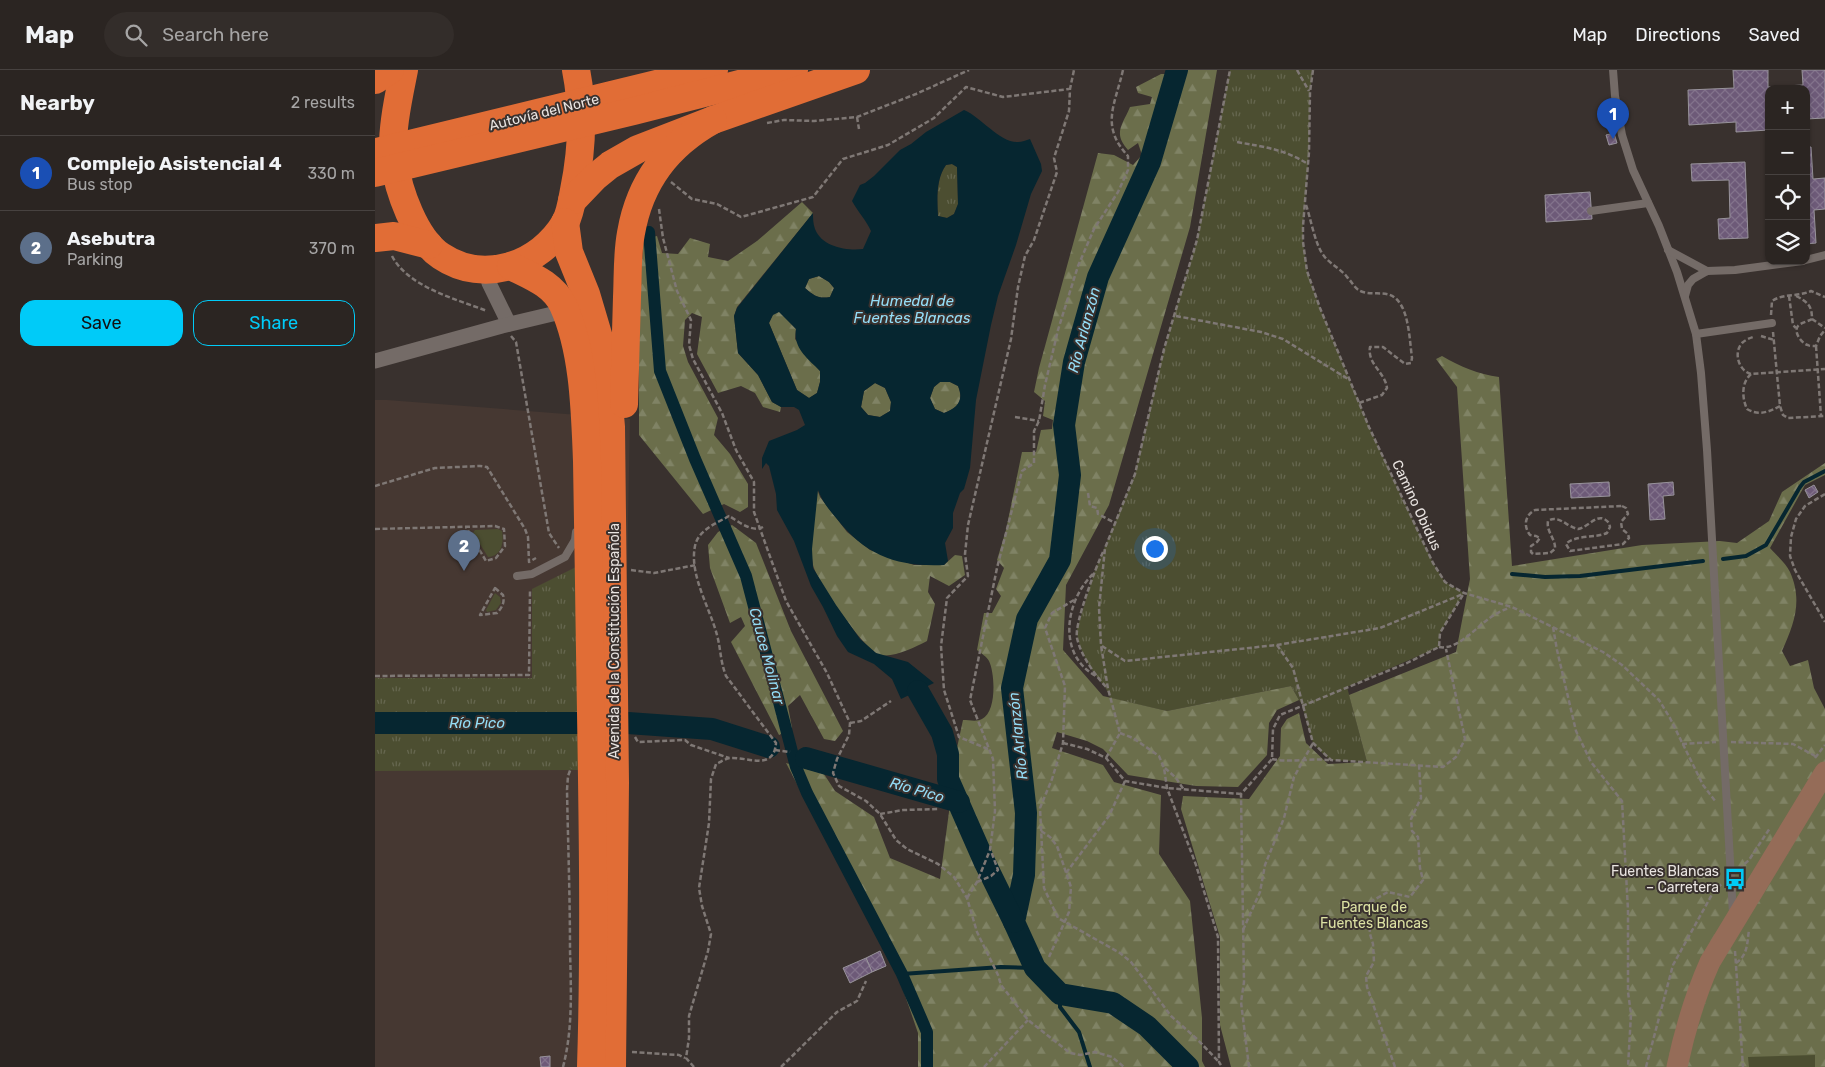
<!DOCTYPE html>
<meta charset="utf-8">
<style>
body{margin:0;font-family:Rubik,sans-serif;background:#332d2a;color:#f1f3f6}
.controls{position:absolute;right:15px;top:15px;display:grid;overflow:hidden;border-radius:10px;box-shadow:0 1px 4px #0004}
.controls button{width:45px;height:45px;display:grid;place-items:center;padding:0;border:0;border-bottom:1px solid #474240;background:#2b2522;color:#f1f3f6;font:25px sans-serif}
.you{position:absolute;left:779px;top:478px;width:18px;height:18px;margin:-12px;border:4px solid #fff;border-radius:50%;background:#1a73e8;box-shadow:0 0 0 8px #1a73e833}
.badge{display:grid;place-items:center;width:32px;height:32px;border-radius:50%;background:#00cbf8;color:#fff;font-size:16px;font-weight:700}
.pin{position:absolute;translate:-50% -41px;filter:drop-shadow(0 1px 2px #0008)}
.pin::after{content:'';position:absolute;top:26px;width:18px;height:15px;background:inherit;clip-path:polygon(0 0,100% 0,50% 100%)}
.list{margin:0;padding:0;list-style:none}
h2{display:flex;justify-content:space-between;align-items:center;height:65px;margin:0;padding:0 20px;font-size:21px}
h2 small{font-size:16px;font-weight:400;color:#a6a5a5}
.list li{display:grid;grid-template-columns:32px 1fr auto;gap:15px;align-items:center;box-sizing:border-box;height:75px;padding:0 20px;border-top:1px solid #474240}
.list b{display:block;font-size:19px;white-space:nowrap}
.list p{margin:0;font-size:16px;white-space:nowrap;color:#a6a5a5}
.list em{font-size:16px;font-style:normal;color:#a6a5a5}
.actions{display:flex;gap:10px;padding:15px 20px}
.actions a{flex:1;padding:11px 0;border:1px solid #00cbf8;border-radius:15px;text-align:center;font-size:18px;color:#00cbf8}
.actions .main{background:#00cbf8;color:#111}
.icon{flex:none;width:28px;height:28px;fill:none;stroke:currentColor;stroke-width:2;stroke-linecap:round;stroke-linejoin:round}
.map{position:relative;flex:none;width:1450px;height:997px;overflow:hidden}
header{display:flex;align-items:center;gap:30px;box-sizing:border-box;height:70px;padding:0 25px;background:#2b2522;border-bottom:1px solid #474240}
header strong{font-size:24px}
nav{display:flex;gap:28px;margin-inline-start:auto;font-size:18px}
.search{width:350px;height:45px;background:#332d2a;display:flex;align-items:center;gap:12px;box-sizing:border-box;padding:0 18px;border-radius:28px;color:#a6a5a5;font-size:19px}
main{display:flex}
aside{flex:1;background:#2b2522}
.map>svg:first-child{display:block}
</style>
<header>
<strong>Map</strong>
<div class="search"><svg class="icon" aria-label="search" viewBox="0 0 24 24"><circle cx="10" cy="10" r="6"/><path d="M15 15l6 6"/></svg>Search here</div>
<nav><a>Map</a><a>Directions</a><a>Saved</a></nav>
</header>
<main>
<aside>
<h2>Nearby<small>2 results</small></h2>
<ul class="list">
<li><span class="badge" style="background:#1a4fb4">1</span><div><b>Complejo Asistencial 4</b><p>Bus stop</p></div><em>330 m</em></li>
<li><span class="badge" style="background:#5c6f8a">2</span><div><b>Asebutra</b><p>Parking</p></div><em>370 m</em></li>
</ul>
<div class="actions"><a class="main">Save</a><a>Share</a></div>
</aside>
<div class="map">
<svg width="1450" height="997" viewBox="0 0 1450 997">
<defs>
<pattern id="grass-tufts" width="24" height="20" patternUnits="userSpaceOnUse" patternTransform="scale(1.25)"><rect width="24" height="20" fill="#4c4e31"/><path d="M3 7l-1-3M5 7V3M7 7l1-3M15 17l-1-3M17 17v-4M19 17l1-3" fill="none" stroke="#66674f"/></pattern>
<pattern id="forest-firs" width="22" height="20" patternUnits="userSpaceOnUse" patternTransform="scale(1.25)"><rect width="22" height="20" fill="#6b6e4b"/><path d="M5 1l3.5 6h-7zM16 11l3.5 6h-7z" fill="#808365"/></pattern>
<pattern id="building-cross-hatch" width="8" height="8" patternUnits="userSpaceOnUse" patternTransform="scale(1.25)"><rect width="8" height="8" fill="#6d5a78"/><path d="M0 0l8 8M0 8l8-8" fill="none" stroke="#82728b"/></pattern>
</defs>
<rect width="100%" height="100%" fill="#39312e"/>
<!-- built -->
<polygon fill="#463832" points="0,330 12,330 255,349 250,615 253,813 249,997 0,997"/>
<!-- grass -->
<g fill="url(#grass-tufts)">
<path d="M855,0H938L935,22L934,82L928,156V172L932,201L945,238L994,357L1058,493L1070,512L1089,523L1065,563L1064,577L972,617L992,692L956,690L948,684L938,673L927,635L916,616L792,641L735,628C732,618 728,615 722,607C712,594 702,575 702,559L719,503L760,404L789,279L822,170Z"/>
<path d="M577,94L582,97L583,134L579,144L572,148L563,146C562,129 561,109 571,95Z"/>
<polygon points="203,496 205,700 0,701 0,608 157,608 157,519"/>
</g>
<!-- forest -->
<g fill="url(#forest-firs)">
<path d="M795,0H842L815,157L734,435L691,515L688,580L728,626L792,641L916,616L924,630L902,640L894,653L892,685L863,717L821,716L753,705L728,679L712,671L682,662L677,678L728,695L739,712L786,725L784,784L815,831L827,948V991L830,997H543V963L524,908L411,693L449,704L460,721L499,747L515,788L565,809L574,742V715L588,650C594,650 602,652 607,649C622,642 620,603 614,591C612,587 606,583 602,580L609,543H617L626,526L621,519L629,498L622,490L631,460L647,382H661L666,360L677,359L678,350L668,346L670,331L659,322L664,298L723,83L739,85L758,95L767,85L763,73L753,80C738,63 747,56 755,37L775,34L777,27L763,23L761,17L786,4H794Z"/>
<polygon points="427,132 438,143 362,237 359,246 363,283 383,305 397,332 406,337 405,342 388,337 380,323 366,316 343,323 322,284 327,247 317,243 310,250 308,276 313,292 343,348 339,365 355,384 373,414 373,437 365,442 349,434 328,444 264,365 264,221 269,169 282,166 287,183 303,184 315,168 335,174 333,187 353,191 382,171"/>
<path d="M444,206L454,212L459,218L455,227C444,229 439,226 430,218L434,209Z"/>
<polygon points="404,241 421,259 420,269 445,301 445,312 442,323 434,328 422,320 394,253 398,244"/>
<path d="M1067,286C1086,297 1103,304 1124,307L1137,496L1267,475L1345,471L1362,473L1394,451L1407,422L1450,393V405L1430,415L1395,478C1401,485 1411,493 1415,502C1428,531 1419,554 1407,581L1415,596L1433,590L1439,618L1450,639V997H856L845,955V867L806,739L808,726L874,729L905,686L906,658L912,649L924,643L931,673L953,694L992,692L974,625L1081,582L1095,509L1082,317L1061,289Z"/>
<path d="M565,312H575L583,316C589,331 583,338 569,343L560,339L555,328L559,317Z"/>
<polygon points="500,313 510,318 516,332 515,341 505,347 493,345 486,337 489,321"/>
<path d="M442,419L445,427L472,462L495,480L539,495H569L580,485L587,486L590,505L574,516L555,506L553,522L560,534L552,571C540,577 519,588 505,585C490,581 444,514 439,498C433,483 440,436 442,419Z"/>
<polygon points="357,455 381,473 416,561 468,661 460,671 449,669 425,625 413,636 417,658 404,665 356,572 370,556 366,547 355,553 335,498 333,475 343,462"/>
</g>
<!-- green -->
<g fill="#4c4e31">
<path d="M123,459L127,461C129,472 127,486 113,487L98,463L100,460Z"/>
<polygon points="120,523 125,527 126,533 121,540 112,542 111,540"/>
<polygon points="1440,985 1440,997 1374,997 1373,987"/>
</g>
<!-- water -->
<path fill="#062630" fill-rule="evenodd" d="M589,40C606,47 625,73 643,72C647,72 651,70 655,69L666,94L667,101L656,124L641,175L623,226L616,255L601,330L595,398L589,419L585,423L578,443V458L570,473L573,491L569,495C523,497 491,486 462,449C454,440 447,431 443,420L437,479L438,498L461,535L485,569L501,583L533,592L559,613L526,629L517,609L499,594L473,582L462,566L448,537L436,516L419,471L402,440L401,424L394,396L391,393L387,399V388L394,371L422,360L430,355L424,340L419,337H406L397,332L383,305L363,283L359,246L362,238L438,143C438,148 438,154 440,159C447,177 472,181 488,179L496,161C491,150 483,142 477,131L485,115L490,113L499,106L525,80L536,74L551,62ZM577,94L582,97L583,134L579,144L572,148L563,146C562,129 561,109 571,95ZM444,206L454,212L459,218L455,227C444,229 439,226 430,218L434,209ZM404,242L421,259C418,278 432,288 445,301V312L442,323L434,328L422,320L394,253L398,245ZM565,312H575L583,316C589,330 583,338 569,343L560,339L555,328L559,317ZM500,313L510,318L516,332L515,341L505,347L493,345L486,337L489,321Z"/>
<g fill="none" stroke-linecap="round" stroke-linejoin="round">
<!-- stream -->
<g stroke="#062630" stroke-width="4">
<polyline points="1348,489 1371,486 1391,475 1425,417 1429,412 1450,401"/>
<polyline points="1137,504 1170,507 1205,506 1328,491"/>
<polyline points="527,904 626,897 660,898"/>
<polyline points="685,924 685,937 704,962 715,997"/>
</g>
<!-- canal -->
<polyline stroke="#062630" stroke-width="12" points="274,162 285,301 320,389 371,506 421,697 432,723 527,904 552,962 552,997"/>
<!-- river -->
<g stroke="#062630" stroke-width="22">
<polyline points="802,0 775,92 723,207 699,292 689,355 695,405 685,490 652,549 637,618 651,743 649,805 639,852 660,898 685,924 738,933 772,956 813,997"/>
<polyline points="543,621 567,663 573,684 573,709 610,793 639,852"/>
<polyline points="0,653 204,653"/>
<polyline points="253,653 337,659 394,677"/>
<polyline points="431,688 584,732"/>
</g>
</g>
<!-- building -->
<g fill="url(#building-cross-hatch)" stroke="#98939b">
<polygon points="1358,0 1393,0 1393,17 1428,15 1427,0 1450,0 1450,48 1431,49 1431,19 1394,19 1394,60 1361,62 1361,52 1314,55 1313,20 1359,18"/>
<polygon points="1239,63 1242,73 1234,75 1231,65"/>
<polygon points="1431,77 1436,77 1438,109 1450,108 1450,139 1439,140 1441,173 1431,174"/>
<polygon points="1370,92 1373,168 1344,169 1343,149 1355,148 1354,110 1317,111 1316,94"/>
<polygon points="1215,122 1217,149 1171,152 1170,125"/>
<polygon points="1234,412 1235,426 1196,428 1195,414"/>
<polygon points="1298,412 1299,425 1288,426 1290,449 1275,450 1273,414"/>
<polygon points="1439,415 1443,422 1434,428 1430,420"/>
<polygon points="505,881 511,896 497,902 491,888"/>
<polygon points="491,888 497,902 475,913 468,898"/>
<polygon points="175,986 175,997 166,997 165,987"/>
</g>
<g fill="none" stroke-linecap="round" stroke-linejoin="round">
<!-- path -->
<g stroke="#7f7875" stroke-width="2.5" stroke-dasharray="5 2.5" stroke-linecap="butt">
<polyline points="922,0 934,21"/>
<polyline points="938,0 935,22 934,82 928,156 928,172 932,201 945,238 994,357 1058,493 1070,512 1089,523 1137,537 1228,582 1247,595 1284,630 1295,648 1328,715 1341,732"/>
<polyline points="482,47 484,59"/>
<polyline points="392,53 409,50 439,51 482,47 541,24 594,0"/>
<path d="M862,72C889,77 909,79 933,94"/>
<polyline points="296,112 317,129 342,134 366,147 438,127 468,89 513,75 559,48 591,17 628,27 694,19"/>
<path d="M931,135C936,149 940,175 949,186C955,194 966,199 972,207C978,213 980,220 988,222C1003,226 1016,218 1026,235C1034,248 1035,273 1037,288L1036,293L1030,294L1008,277H995C992,294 1010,302 1012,318L1007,325L984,333"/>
<polyline points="284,139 288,168 302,221 316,250 314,275 318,289 347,343 361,380 379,412 379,442 411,531 452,603 475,653 474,665 462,689 458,703 464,716 491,731 505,744 521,770 532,779 563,794 579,807 592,828 602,862 623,905 626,915 653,950 695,983 705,985 720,982 737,987 749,997"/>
<path d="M17,186C33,217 81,229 112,241"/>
<polyline points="1414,226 1418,255 1421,258"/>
<path d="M1421,226C1433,232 1437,236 1437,249C1434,251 1425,253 1423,256C1418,262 1427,274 1433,275C1433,276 1440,276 1441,276L1445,266L1450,260"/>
<path d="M1396,245L1397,231C1409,223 1423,227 1436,221L1450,227"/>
<polyline points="801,246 886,262 908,269 973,309"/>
<polyline points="1437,249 1450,258"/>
<polyline points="1398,262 1405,336 1408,345 1413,348 1450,346"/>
<polyline points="136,266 141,272 174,463 184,478"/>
<polyline points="1386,266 1399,270"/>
<polyline points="1441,276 1446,346"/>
<path d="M1376,304C1364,301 1358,283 1367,273C1370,270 1375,268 1378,267"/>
<path d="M1405,336C1394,342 1384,346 1372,339C1367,328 1366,313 1376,304L1450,299"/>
<polyline points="640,347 664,351"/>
<polyline points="0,416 60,398 105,396 112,397 150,459 153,467 154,492 161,488"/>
<polyline points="713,423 715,436 722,438 723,444 740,453"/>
<polyline points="1450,424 1430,436 1421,449 1416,467 1415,486 1420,500 1450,552"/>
<path d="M1247,436L1251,438L1253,444L1246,452L1247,459L1253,464L1254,468L1248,474L1195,481L1191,474C1199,465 1221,468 1232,463L1235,457L1234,453C1223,440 1215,457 1203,459C1192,457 1183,444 1173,451C1171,462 1181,469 1180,479L1175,483L1158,484L1156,482V476L1162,472L1165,468L1161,466L1155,465C1148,456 1150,445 1160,440Z"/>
<polyline points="0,459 120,456 129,459 130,476 121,488 111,491 91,457"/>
<path d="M728,482C721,497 699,554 702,568C706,586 720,605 732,618"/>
<polyline points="256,500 279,503 321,495"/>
<path d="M718,504C690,531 682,585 721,606"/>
<path d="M120,518L128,525C130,532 127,538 122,543L105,545Z"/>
<polyline points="699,530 677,543 670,558 690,616 688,673 677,709 665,738 669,818 683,848 745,883 756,892 796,946 822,969 844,992"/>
<polyline points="1178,557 1182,580 1201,661 1216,692 1247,731 1253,840 1253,922 1256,944 1253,997"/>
<polyline points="902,575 918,598 938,673 956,690 1068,697 1081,687 1090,669 1071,579"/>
<polyline points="727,576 750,591 902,575 1005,558 1088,524"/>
<path d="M1064,577C1084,581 1104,553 1121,544C1125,541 1130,540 1135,537"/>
<polyline points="0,606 154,605 155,520"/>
<polyline points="475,653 486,651 516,631"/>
<polyline points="745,663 758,668 784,686 789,698 792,718 821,795 843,867 844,992 847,997"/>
<polyline points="260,667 263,672 310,670 316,675 354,688"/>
<polyline points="1356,672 1418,674 1442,687"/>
<polyline points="688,673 712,679 731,688 750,711 792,718 866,724"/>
<polyline points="1307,674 1341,672"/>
<polyline points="613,679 584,667 569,620 566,576 572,528 593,506 590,484 593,455 636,269 643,217 650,186 659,170 682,102 679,88 694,41 695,19 699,0"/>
<polyline points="400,680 415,682"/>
<polyline points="731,688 745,663 733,619 726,575 724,538 730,478 760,404 789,279 822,170 855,0"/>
<polyline points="1440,688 1450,675"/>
<path d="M897,689C916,693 935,688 954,690"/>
<polyline points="790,698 801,708 809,720"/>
<polyline points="505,744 528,740 564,739"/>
<polyline points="666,761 675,767 682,776 696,817 694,842 674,887"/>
<polyline points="1364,799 1374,790 1395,758"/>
<polyline points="691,803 734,746 750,711"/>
<polyline points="602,812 616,806 623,800 616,781"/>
<path d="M592,828L602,812L615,780L620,741L618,689L595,630L622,498L647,401L659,393V361L664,351L670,315L683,260L703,196L719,159L743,122L753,100V86C725,56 740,35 748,0"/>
<polyline points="868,860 885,822 890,795 909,748 919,707 938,673"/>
<polyline points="1360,881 1368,997"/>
<path d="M1361,893C1373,885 1372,873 1374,860"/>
<polyline points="257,982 304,985 310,988"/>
<path d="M188,997C198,959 196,919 195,880C195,827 193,773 192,720L193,706L196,698"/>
<path d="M319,997L311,988L314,968V946L333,881L336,864L327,836L324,818L334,753L336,709L341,694C346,692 351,688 356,688C373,687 399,701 401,673L351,606C345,590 346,580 342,565C335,538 314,505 320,476C323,460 342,453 354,446C363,451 377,463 388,457"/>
<polyline points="406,997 462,942 482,931 491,911"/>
<polyline points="609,997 653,950"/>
<polyline points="874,997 866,932 869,912 866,724 897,689 898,659 905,645 1032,593 1064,577 1065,563 1089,523"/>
<polyline points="1020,997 992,917 991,906 999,892 998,874 995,864 994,849 995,832 1013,822 1035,827 1048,810 1045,798 1043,767 1037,761 1036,749 1046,728 1044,695"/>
<polyline points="1271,997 1298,895 1340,819 1347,814"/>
</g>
<!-- lane -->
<g stroke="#746b67" stroke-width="8">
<polyline points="1238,0 1240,26 1247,65 1258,100 1284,156 1302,202 1321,264 1326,303 1332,380 1358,844"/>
<polyline points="1216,141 1273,133"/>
<polyline points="1293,180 1332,201"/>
<polyline points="1431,190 1450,185"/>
<polyline points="1310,226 1313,215 1318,209 1332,201 1360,200 1428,191"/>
<polyline points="1321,264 1397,253"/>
<polyline points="142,506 157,504 190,487 200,470 201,462"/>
</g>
<!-- street -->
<g stroke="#746b67" stroke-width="15">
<polyline points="111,200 114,213 134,254"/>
<polyline points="0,291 127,256 190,241"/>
</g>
<!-- secondary -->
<path stroke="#956c58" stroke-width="21" d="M1302,997C1310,959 1319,928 1335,892L1450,702"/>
<!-- highway -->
<g stroke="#e16d36" stroke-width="28">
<path d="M29,0C24,25 15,65 19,90C23,120 40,169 66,186C109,215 165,195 190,153C195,144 197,131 199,120C207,81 209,40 201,0"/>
<polyline points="0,10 15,0"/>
<polyline points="2,82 339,0"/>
<polyline points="0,103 259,41 419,0"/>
<polyline points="197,131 219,108 235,95 263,79 338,50 481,0"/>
<polyline points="190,152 194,182 211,224 227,278 231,302 236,357 240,713 237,997"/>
<polyline points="0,168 19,166 54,175"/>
<path d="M136,196C156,206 178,214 188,235C209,281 210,342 212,391C213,432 213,472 214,513C216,674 221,836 216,997"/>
<path d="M249,334C250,299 251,263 252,227C253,206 252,184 256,163C265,111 293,75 338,50"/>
</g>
</g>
<!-- icons -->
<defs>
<g id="bus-bare" transform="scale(1.725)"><path d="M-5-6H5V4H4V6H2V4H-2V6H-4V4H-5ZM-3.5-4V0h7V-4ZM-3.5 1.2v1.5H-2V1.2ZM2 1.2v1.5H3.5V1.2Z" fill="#00cbf8" stroke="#39312e" stroke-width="2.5" paint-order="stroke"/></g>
</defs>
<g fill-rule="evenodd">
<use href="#bus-bare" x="1360" y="809"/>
</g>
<g text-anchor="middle" stroke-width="4" stroke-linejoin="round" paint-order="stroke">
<!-- street labels -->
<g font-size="14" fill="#e9e4e1" stroke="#39312e">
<text transform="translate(169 42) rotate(-14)" y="5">Autovía del Norte</text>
<text transform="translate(1042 435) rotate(65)" y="5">Camino Obidus</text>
<text transform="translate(239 571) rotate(-90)" y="5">Avenida de la Constitución Española</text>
</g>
<!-- poi labels -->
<g font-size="14" fill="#e9e4e1" stroke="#39312e" text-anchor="end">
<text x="1344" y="806">Fuentes Blancas<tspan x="1344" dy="16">– Carretera</tspan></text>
</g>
<!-- park labels -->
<g font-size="14" fill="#dce1a3" stroke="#39312e">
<text x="999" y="842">Parque de<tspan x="999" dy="16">Fuentes Blancas</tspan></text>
</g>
<!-- water labels -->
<g font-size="15" font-style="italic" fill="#94ddf7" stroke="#39312e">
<text x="537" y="236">Humedal de<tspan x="537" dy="17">Fuentes Blancas</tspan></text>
<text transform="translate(709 260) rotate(-75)" y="5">Río Arlanzón</text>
<text transform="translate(392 586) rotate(75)" y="5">Cauce Molinar</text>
<text x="102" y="658">Río Pico</text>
<text transform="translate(643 666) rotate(-96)" y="5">Río Arlanzón</text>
<text transform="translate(542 720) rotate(16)" y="5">Río Pico</text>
</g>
</g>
</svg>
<div class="controls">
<button>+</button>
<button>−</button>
<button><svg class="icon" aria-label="locate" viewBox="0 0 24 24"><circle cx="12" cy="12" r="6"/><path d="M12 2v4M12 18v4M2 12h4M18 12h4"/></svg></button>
<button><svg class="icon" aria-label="layers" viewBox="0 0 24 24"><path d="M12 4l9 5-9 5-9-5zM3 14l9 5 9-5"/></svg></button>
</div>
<div class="you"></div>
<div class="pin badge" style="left:1238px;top:69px;background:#1a4fb4">1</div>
<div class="pin badge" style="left:89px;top:501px;background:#5c6f8a">2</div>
</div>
</main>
